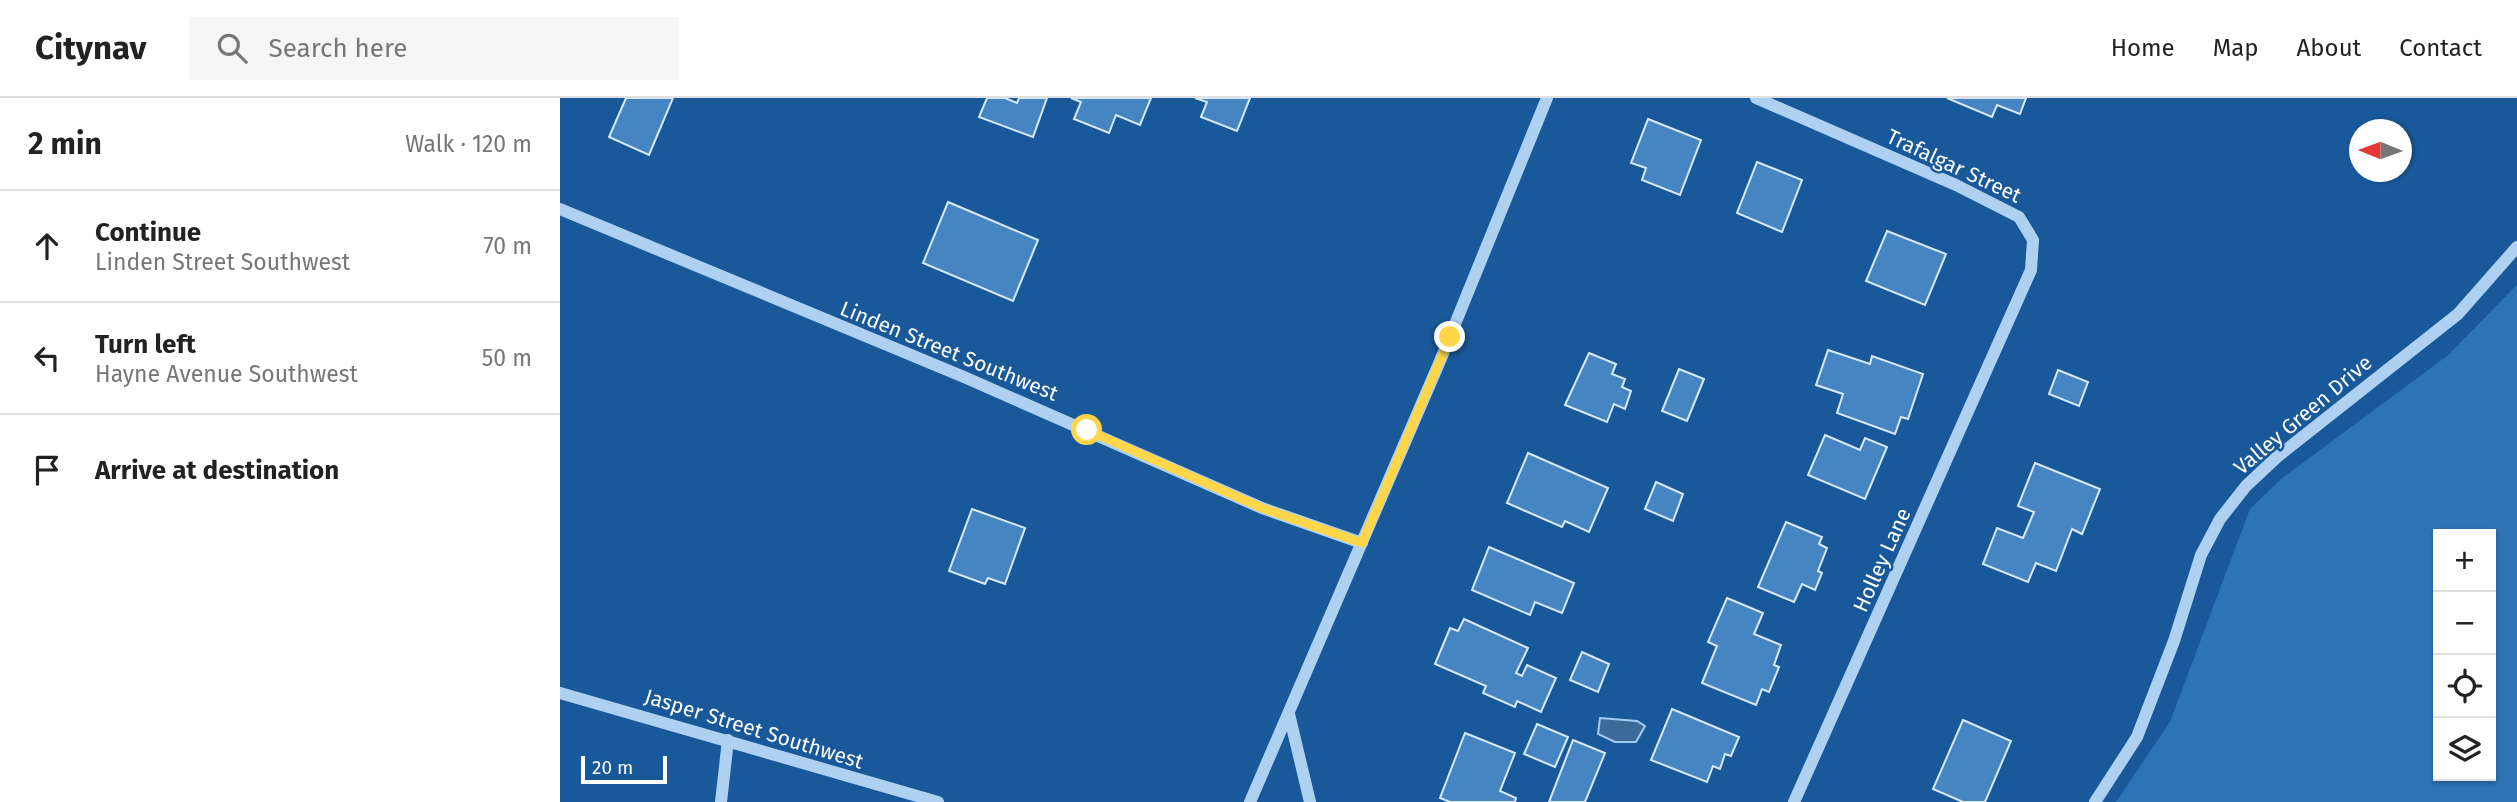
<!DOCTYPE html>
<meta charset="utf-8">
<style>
body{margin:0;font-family:"Fira Sans",sans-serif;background:#f6f6f6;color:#222}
.controls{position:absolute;right:21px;bottom:21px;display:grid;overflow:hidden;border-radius:0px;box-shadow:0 2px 5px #0004}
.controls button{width:63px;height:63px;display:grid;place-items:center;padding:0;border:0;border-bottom:2px solid #e0e0e0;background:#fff;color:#222;font:35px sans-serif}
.compass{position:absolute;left:1789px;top:21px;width:63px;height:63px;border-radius:50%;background:#fff;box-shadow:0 2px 5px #0004;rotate:271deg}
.scale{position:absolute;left:21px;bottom:18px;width:86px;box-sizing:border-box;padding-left:7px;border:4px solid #fff;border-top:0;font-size:19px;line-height:24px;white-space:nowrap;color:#fff;-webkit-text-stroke:5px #19599a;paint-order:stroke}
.stop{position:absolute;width:21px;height:21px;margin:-16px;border:5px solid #ffd54a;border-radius:50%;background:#fff}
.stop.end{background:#ffd54a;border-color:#fff;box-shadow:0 2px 7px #0008}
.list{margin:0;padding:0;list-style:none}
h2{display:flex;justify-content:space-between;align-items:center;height:91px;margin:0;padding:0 28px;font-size:30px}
h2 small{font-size:23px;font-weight:400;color:#767676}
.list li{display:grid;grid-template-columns:46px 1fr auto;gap:21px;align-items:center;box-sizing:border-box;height:112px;padding:0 28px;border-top:2px solid #e0e0e0}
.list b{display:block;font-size:26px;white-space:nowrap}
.list p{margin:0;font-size:23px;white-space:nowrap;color:#767676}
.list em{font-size:23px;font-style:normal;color:#767676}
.icon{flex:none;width:38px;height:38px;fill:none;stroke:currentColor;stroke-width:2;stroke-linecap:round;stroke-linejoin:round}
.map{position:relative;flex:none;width:1957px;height:704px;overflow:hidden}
header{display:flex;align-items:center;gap:42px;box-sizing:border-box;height:98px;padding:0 35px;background:#fff;border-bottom:2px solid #e0e0e0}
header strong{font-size:33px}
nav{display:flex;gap:38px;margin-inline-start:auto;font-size:24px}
.search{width:490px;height:63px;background:#f6f6f6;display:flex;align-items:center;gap:18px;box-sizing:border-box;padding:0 24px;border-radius:0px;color:#767676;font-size:26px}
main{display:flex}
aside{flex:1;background:#fff}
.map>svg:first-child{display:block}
</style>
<header>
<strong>Citynav</strong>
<div class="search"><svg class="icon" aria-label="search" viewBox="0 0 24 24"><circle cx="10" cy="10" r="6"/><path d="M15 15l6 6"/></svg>Search here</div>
<nav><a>Home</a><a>Map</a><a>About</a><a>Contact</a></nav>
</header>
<main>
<aside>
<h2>2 min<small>Walk · 120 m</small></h2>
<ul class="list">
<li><svg class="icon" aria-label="ahead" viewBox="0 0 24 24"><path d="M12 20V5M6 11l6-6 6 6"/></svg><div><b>Continue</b><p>Linden Street Southwest</p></div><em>70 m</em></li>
<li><svg class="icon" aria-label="left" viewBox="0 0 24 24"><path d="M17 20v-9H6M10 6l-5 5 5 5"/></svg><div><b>Turn left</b><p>Hayne Avenue Southwest</p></div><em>50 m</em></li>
<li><svg class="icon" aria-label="arrive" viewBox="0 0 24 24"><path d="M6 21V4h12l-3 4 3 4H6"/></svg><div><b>Arrive at destination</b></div></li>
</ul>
</aside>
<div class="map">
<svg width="1957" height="704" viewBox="0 0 1957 704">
<rect width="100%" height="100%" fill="#19599a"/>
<!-- green -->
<path fill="#2d74b7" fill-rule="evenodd" d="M1957,187V704H1556L1610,624L1690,411L1721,381L1887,258ZM1878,436H1931V678H1878Z"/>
<!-- water -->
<polygon fill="#3d6b99" stroke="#a1cdf3" stroke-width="2" points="1040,620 1077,623 1085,628 1076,644 1055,644 1038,636"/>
<!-- building -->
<g fill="#4685c2" stroke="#d6eafc" stroke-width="2">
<polygon points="66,0 113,0 89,57 49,39"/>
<polygon points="427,0 445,0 457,5 459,0 487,0 473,39 419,19"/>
<polygon points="511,0 591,0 580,27 556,17 549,35 514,21 521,4"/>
<polygon points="635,0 690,0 677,33 641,19 647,4"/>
<polygon points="1387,0 1466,0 1460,16 1437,7 1432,19"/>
<polygon points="1088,21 1141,42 1120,97 1082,82 1086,70 1071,65"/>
<polygon points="1197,64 1242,82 1222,134 1177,115"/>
<polygon points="388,104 478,142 453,203 363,165"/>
<polygon points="1327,133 1386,156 1365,207 1306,183"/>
<polygon points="1268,252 1310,266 1312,258 1363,276 1348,321 1341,319 1335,336 1277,315 1283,296 1256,287"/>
<polygon points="1029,255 1056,266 1052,276 1065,281 1062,289 1071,293 1065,311 1054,306 1047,324 1005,307"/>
<polygon points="1119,271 1144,281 1127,323 1102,313"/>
<polygon points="1498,272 1528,284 1519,308 1489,296"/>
<polygon points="1265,337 1300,352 1305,340 1327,349 1305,401 1248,377"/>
<polygon points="968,355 1048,390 1029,434 1005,423 1002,429 947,405"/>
<polygon points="1475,365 1540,391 1522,436 1512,431 1496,473 1476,465 1468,484 1423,466 1437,430 1463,440 1474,414 1458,408"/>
<polygon points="1096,384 1123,396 1113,423 1085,411"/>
<polygon points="412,411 465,430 445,486 428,480 425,486 389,473"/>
<polygon points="1226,424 1262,439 1259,446 1267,450 1258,473 1262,475 1255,492 1242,486 1234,504 1198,489"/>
<polygon points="929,449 1014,485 1002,515 975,504 970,517 912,492"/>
<polygon points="1167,500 1203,515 1194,536 1221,547 1214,567 1219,569 1209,594 1202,591 1196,607 1142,585 1157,548 1148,544"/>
<polygon points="904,521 968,550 956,575 962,578 967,567 996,580 981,614 957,603 955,609 923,595 926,588 875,566 890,530 898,533"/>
<polygon points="1022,554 1049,566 1038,594 1010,582"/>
<polygon points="1112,611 1179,639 1171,658 1165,656 1160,671 1153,668 1147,684 1091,662"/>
<polygon points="1403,622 1451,643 1425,704 1403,704 1373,691"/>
<polygon points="977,626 1008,639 995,669 964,656"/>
<polygon points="905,635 955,655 940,693 956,700 955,704 890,704 880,700"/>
<polygon points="1013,642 1045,655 1025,704 989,704"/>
</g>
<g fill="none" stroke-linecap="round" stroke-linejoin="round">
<!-- minor -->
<g stroke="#afd1f1" stroke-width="12">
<polyline points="1196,0 1396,87 1459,119 1473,142 1471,172 1234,704"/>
<polyline points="0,111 404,279 702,410 802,445"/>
<polyline points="0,595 378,704"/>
<polyline points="729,616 750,704"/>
<polyline points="161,704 168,642"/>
<polyline points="690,704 880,263 987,0"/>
<polyline points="1535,704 1577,639 1614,543 1641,457 1660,421 1686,388 1717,359 1898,216 1957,149"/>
</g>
</g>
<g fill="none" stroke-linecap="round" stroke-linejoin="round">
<!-- route -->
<polyline stroke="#ffd54a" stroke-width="9" points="527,332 702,410 802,445 890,239"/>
</g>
<g text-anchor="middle" stroke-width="5" stroke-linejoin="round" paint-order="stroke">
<!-- street labels -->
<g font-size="21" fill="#fff" stroke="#19599a">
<text transform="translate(1394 68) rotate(25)" y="7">Trafalgar Street</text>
<text transform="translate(389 253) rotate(22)" y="7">Linden Street Southwest</text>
<text transform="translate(1743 317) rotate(-40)" y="7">Valley Green Drive</text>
<text transform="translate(1322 462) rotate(-66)" y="7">Holley Lane</text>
<text transform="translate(194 631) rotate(17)" y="7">Jasper Street Southwest</text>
</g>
</g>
</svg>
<div class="controls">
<button>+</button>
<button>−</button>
<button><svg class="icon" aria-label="locate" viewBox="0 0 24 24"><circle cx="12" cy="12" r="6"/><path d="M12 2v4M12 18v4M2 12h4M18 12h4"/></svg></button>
<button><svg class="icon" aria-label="layers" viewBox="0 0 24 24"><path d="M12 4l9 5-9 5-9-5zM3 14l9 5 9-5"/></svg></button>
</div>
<svg class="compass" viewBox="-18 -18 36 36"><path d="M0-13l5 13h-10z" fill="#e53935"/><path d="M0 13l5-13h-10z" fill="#767676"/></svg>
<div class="scale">20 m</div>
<div class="stop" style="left:527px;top:332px"></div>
<div class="stop end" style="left:890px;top:239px"></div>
</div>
</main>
